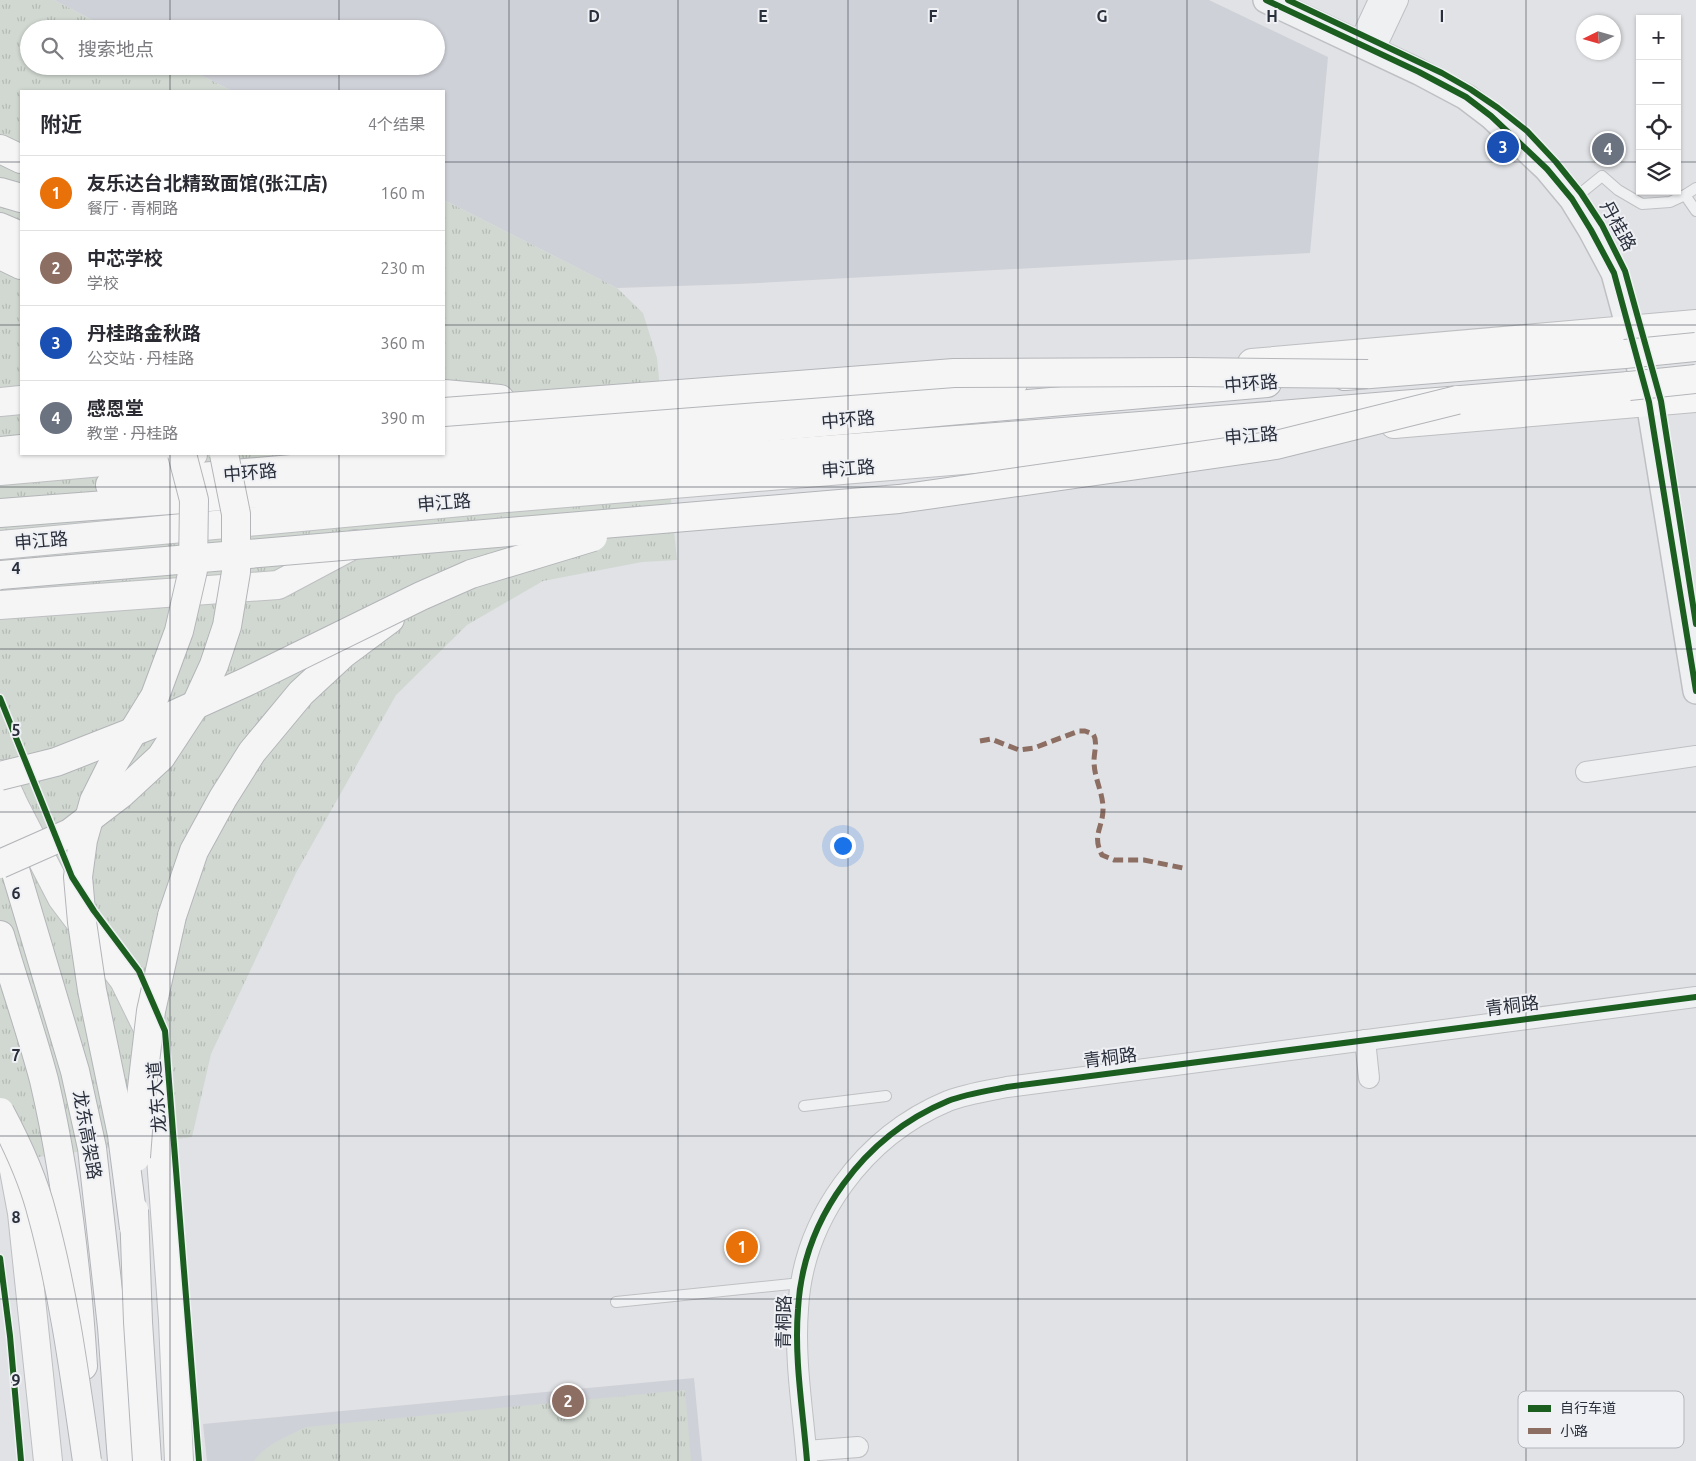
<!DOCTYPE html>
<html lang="zh">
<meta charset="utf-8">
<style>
body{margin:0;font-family:Ubuntu,"Noto Sans SC",sans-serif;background:#f2f2f3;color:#2b2b33}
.controls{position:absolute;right:15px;top:15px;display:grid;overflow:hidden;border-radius:0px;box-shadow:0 1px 4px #0004}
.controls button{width:45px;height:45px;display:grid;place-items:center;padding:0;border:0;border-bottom:1px solid #e1e1e2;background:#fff;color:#2b2b33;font:25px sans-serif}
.compass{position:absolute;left:1576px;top:15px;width:45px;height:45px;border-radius:50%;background:#fff;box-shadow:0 1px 4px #0004;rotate:265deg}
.you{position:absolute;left:842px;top:845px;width:18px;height:18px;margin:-12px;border:4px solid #fff;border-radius:50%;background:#1a73e8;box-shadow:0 0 0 8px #1a73e833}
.badge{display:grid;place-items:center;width:32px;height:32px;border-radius:50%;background:#6a6e77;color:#fff;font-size:16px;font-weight:700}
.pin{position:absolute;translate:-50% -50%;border:2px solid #fff;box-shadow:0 1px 5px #0006}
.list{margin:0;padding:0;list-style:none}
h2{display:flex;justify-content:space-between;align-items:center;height:65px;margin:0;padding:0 20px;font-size:21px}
h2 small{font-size:16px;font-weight:400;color:#7c7c81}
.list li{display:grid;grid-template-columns:32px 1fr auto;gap:15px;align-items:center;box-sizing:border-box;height:75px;padding:0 20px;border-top:1px solid #e1e1e2}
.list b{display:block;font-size:19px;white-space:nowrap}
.list p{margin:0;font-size:16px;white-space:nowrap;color:#7c7c81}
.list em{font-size:16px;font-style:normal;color:#7c7c81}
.icon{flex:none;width:28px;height:28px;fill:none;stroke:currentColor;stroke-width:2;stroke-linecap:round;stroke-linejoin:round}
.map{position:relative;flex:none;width:1696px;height:1461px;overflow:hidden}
.search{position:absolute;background:#fff;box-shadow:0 1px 4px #0004;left:20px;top:20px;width:425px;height:55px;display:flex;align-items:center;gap:12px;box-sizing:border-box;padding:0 18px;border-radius:28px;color:#7c7c81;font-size:19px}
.panel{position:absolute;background:#fff;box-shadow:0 1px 4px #0004;left:20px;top:90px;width:425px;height:365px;border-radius:0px}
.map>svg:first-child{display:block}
</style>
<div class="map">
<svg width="1696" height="1461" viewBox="0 0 1696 1461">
<defs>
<pattern id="park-tufts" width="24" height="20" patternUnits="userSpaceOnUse" patternTransform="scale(1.25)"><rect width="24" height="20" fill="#d1d8d1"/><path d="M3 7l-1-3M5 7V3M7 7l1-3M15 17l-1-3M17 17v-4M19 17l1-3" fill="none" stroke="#b4bab4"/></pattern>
</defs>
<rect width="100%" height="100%" fill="#e1e2e5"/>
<!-- built -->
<g fill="#cfd1d8">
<polygon points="54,0 1209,0 1328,57 1310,253 739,284 617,288 444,200 444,91 232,91 183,66 436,66 436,29 110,29"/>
<polygon points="694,1378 702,1461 207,1461 203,1424"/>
</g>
<!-- park -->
<g fill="url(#park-tufts)">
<polygon points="0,0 54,0 110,29 29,29 29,66 183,66 232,91 21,91 21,454 444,454 444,200 617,288 643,313 657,358 677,560 642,562 543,581 467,625 396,695 296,873 211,1054 192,1137 0,1162"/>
<path d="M685,1390L691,1461H254C266,1444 288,1436 306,1427Z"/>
</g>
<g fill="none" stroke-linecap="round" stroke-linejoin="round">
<!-- service casing -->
<g stroke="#bfc0c3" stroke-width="12">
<g id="service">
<polyline points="1581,193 1602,176 1618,190 1642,204 1670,202 1685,195 1696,188"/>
<polyline points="1685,195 1696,211"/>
<polyline points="804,1106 886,1096"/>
<polyline points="616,1302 801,1283"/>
</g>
</g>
<!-- minor casing -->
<g stroke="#bfc0c3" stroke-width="22">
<g id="minor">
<polyline points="1359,43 1379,0"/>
<polyline points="1374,51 1398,0"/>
<polyline points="1586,772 1696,756"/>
<polyline points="1365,1040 1369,1078"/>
<polyline points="806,1451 858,1447"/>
<path d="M807,1461C803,1411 794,1359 798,1309C803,1218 864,1136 948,1101C966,1094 987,1091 1007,1087L1696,997"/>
</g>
</g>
<!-- tertiary casing -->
<g stroke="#bfc0c3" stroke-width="28">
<polyline id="tertiary" points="1266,0 1419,72 1466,97 1491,116 1547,169 1572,199 1591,230 1614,273 1649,402 1696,691"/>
</g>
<!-- primary casing -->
<g stroke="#bebfc2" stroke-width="30">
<g id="primary">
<polyline points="1252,363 1696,324"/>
<polyline points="0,402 21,400"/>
<polyline points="1394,424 1696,398"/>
<polyline points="444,432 1013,383"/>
<polyline points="0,471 193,454"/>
<polyline points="0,545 483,500 1274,434"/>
<polyline points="0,605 278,585 355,544"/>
<polyline points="0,774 14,805 62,898 124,980 152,1037 173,1320 179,1461"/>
<polyline points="8,1138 22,1213 48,1461"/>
</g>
</g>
<!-- trunk casing -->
<g stroke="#b3b5b9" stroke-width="30">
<g id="trunk">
<polyline points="0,149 21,159"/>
<polyline points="0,192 21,198"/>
<polyline points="0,227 21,236"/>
<polyline points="0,255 21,265"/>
<polyline points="1345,376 1625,354"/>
<polyline points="444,394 500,399"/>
<polyline points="0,451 21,449"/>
<polyline points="110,485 1267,383"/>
<polyline points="0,513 1232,419 1629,386"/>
<polyline points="0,819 75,1071 92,1148 112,1327 122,1461"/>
<polyline points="172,916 194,851 223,798 252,752 301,693 343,654 390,619"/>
<path d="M0,935C14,983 31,1031 44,1080C66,1174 77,1271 83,1366"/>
</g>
</g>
<!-- service -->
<use href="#service" stroke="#eff0f2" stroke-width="10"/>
<!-- minor -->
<use href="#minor" stroke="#eff0f2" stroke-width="20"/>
<!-- tertiary -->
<use href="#tertiary" stroke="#eff0f2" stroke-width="25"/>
<!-- primary -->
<use href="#primary" stroke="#f5f5f5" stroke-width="28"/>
<!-- trunk -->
<use href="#trunk" stroke="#f5f5f5" stroke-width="28"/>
<!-- trunk-bridge casing -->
<g stroke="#b3b5b9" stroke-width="30" stroke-linecap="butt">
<g id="trunk-bridge">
<polyline points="1625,354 1696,347"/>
<polyline points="1629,386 1696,379"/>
<polyline points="444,412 954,373 1190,372 1368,374"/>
<polyline points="0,575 899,499 1276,445 1457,400"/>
<polyline points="0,776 56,762 158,722 246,682 421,596 471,574 593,537"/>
<polyline points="0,864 70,833 121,794 161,757 197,702 214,665 227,626 236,572 236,514 224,454"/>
<path d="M0,1112C17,1144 33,1178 42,1214C64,1294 75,1378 87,1461"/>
<polyline points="136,1157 140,1105 151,1011 172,916"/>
<polyline points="134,1210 138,1322 147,1461"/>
<polyline points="134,1228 122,1135 92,990 82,922 78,877 83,840 94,801 110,769 155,696 179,631 193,570 194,500 182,454"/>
</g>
</g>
<!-- trunk-bridge -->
<use href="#trunk-bridge" stroke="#f5f5f5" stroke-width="28"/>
<!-- quiet -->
<path stroke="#8d6e63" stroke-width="5" stroke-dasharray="10 5" stroke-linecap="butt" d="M980,741L991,739L1019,750L1034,748L1079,731H1085L1093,734C1098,741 1094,752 1094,761C1094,777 1102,791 1103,806C1104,828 1091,834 1102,855L1114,860H1144L1183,868"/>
<!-- cycleway casing -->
<g stroke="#eef0f4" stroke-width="9">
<g id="cycleway">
<polyline points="1266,0 1419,72 1466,97 1491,116 1547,169 1572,199 1591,230 1614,273 1649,402 1696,691"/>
<polyline points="1288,0 1442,73 1470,89 1498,108 1527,131 1556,162 1581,193 1602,225 1625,271 1661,401 1696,624"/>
<polyline points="0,698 72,877 94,911 139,971 165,1031 199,1461"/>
<polyline points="0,1258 10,1336 21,1461"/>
<path d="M807,1461C803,1411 794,1359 798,1309C803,1218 864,1136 948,1101C966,1094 987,1091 1007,1087L1696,997"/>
</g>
</g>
<!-- cycleway -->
<use href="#cycleway" stroke="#1b5e20" stroke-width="6"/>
</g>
<!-- grid -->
<path fill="none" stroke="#2a2f3c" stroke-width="1" stroke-opacity="0.55" d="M170,0V29M339,0V29M509,0V1461M678,0V1461M848,0V1461M1018,0V1461M1187,0V1461M1357,0V1461M1526,0V1461M170,66V91M339,66V91M0,162H21M444,162H1640M1677,162H1696M0,325H21M444,325H1696M170,454V1461M339,454V1461M0,487H1696M0,649H1696M0,812H1696M0,974H1696M0,1136H1696M0,1299H1696"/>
<g text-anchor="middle" stroke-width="4" stroke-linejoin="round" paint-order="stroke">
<!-- street labels -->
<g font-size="18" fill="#2a2f3c" stroke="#eef0f4">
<text transform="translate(1618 226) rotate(61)" y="6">丹桂路</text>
<text transform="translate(1251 384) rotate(-5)" y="6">中环路</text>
<text transform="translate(848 420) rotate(-5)" y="6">中环路</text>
<text transform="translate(1251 436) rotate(-5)" y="6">申江路</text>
<text transform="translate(848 469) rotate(-5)" y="6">申江路</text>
<text transform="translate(250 473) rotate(-5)" y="6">中环路</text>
<text transform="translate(444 503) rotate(-5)" y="6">申江路</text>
<text transform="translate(41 541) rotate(-5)" y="6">申江路</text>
<text transform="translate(1512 1006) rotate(-7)" y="6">青桐路</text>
<text transform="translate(1110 1058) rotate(-7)" y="6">青桐路</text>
<text transform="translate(157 1097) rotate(-95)" y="6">龙东大道</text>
<text transform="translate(87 1135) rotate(80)" y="6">龙东高架路</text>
<text transform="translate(784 1322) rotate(-89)" y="6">青桐路</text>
</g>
</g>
<!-- legend -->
<rect x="1518" y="1391" width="166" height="57" rx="8" fill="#eef0f4" stroke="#b3b6bd" stroke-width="1"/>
<rect x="1528" y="1405" width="23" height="7" fill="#1b5e20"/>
<rect x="1528" y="1428" width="23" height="6" fill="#8d6e63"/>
<g font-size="14" fill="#2a2f3c">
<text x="1560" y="1413">自行车道</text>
<text x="1560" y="1436">小路</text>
</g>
<g font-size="16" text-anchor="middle" font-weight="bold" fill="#2a2f3c" stroke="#eef0f4" stroke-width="4" stroke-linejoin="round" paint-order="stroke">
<text x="594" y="22">D</text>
<text x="763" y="22">E</text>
<text x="933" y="22">F</text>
<text x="1102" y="22">G</text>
<text x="1272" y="22">H</text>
<text x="1442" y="22">I</text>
<text x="16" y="574">4</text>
<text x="16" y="736">5</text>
<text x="16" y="899">6</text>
<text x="16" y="1061">7</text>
<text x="16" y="1223">8</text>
<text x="16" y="1386">9</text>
</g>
</svg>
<div class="controls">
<button>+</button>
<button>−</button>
<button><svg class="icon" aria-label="locate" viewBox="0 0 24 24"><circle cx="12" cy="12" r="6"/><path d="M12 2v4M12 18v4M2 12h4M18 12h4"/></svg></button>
<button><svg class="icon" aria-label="layers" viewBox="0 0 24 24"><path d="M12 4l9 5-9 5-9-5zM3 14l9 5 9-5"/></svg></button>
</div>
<svg class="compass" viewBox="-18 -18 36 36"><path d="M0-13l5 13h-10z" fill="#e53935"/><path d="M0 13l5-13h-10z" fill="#7c7c81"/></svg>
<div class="you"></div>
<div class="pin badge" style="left:742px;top:1247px;background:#e8710a">1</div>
<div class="pin badge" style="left:568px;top:1401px;background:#8d6e63">2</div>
<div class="pin badge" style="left:1503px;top:147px;background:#1a4fb4">3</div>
<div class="pin badge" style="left:1608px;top:149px;background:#6b7280">4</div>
<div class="search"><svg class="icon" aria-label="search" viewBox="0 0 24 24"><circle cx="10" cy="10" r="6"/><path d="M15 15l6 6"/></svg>搜索地点</div>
<section class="panel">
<h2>附近<small>4个结果</small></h2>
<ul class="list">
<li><span class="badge" style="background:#e8710a">1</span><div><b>友乐达台北精致面馆(张江店)</b><p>餐厅 · 青桐路</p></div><em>160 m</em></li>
<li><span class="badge" style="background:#8d6e63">2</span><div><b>中芯学校</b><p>学校</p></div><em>230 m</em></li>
<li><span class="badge" style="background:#1a4fb4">3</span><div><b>丹桂路金秋路</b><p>公交站 · 丹桂路</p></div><em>360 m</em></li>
<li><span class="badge" style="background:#6b7280">4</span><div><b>感恩堂</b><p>教堂 · 丹桂路</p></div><em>390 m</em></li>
</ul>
</section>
</div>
